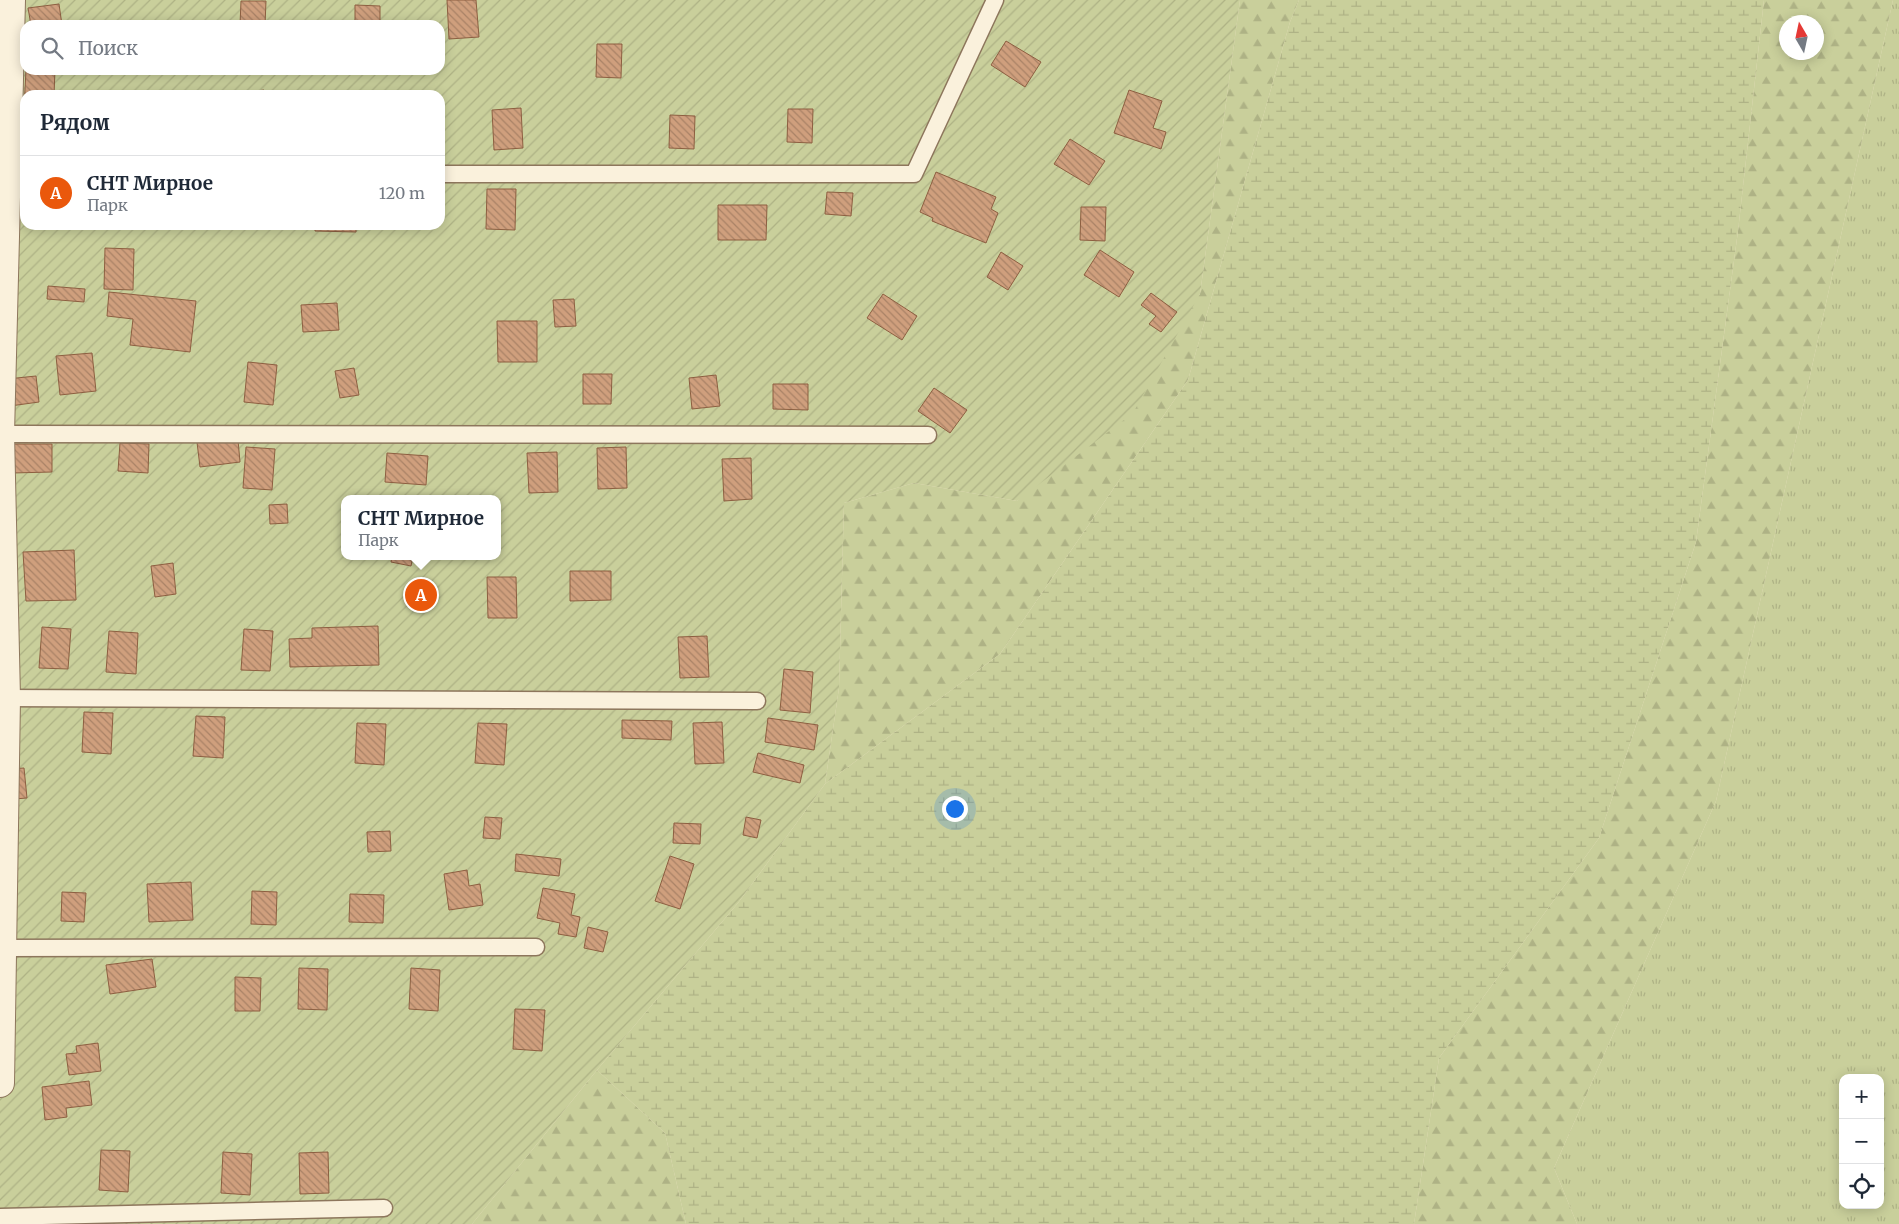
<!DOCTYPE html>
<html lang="ru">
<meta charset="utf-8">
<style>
body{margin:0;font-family:Merriweather,serif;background:#f2f2f3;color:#1f2937}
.controls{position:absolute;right:15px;bottom:15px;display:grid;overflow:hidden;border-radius:10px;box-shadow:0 2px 12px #0003}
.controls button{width:45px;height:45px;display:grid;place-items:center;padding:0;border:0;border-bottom:1px solid #e0e1e3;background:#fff;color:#1f2937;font:25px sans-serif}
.compass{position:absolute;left:1779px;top:15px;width:45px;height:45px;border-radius:50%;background:#fff;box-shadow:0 2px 12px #0003;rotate:351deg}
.you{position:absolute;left:954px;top:808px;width:18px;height:18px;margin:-12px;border:4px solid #fff;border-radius:50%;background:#1a73e8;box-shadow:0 0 0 8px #1a73e833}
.badge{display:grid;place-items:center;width:32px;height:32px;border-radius:50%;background:#ea580c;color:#fff;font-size:16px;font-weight:700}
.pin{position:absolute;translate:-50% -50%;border:2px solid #fff;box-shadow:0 1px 5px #0006}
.popup{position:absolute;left:341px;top:495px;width:160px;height:65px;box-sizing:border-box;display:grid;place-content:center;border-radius:10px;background:#fff;filter:drop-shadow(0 1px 4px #0005);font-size:16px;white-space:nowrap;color:#747a83}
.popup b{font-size:19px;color:#1f2937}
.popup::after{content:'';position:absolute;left:50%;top:100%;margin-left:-10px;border:10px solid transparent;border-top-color:#fff}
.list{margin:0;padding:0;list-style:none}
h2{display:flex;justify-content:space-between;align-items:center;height:65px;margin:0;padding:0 20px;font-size:21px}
h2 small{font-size:16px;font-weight:400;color:#747a83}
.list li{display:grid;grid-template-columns:32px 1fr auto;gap:15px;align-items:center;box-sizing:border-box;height:75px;padding:0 20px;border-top:1px solid #e0e1e3}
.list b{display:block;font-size:19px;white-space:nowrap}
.list p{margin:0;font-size:16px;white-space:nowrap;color:#747a83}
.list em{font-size:16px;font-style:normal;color:#747a83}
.icon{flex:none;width:28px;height:28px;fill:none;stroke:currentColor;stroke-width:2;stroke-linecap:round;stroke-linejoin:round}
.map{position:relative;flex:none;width:1899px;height:1224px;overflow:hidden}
.search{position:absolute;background:#fff;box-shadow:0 2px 12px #0003;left:20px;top:20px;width:425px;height:55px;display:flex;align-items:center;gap:12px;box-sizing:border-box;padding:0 18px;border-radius:15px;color:#747a83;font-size:19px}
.panel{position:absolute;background:#fff;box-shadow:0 2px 12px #0003;left:20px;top:90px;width:425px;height:140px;border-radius:15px}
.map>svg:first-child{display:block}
</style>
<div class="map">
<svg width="1899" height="1224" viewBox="0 0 1899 1224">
<defs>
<pattern id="grass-tufts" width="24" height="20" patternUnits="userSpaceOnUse" patternTransform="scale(1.25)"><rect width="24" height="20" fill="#c9cf9b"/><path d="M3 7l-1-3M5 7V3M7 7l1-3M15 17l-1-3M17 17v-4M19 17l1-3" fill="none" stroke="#aeb285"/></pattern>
<pattern id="forest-firs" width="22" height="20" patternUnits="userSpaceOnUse" patternTransform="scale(1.25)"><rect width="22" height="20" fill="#c9cf9b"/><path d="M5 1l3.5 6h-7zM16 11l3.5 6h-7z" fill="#aeb285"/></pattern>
<pattern id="wetland-marsh" width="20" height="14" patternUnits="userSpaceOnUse" patternTransform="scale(1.25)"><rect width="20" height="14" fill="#c9cf9b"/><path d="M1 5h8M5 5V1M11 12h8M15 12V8" fill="none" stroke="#aeb285"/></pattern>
<pattern id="garden-furrows" width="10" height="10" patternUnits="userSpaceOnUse" patternTransform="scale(1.25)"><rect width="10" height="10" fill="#c9cf9b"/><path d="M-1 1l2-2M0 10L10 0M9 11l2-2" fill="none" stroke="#aeb285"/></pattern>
<pattern id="building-back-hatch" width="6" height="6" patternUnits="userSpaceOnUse" patternTransform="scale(1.25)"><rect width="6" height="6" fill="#cf9f7d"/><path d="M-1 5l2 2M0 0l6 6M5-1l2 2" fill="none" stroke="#a98266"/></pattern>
</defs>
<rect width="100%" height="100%" fill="#f0e4c8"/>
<!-- grass -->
<path fill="url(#grass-tufts)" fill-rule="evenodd" d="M1893,0H1899V1224H1577L1554,1168L1716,801ZM1843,1078H1880V1205H1843Z"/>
<!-- forest -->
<g fill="url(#forest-firs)" fill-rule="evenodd">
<polygon points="1240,0 1299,0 1290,22 1188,380 1000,654 825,784 839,688 844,503 914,483 1017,501 1200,294"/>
<path d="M1764,0H1893L1716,801L1554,1168L1577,1224H1414L1439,1058L1599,838L1696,542L1738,231ZM1786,22H1816V52H1786Z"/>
<polygon points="597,1070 665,1133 686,1224 472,1224"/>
</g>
<!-- wetland -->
<polygon fill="url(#wetland-marsh)" points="1299,0 1764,0 1738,231 1696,542 1599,838 1439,1058 1414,1224 686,1224 665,1133 597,1070 738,903 825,784 1000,654 1188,380 1290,22"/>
<!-- garden -->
<path fill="url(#garden-furrows)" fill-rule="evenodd" d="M0,0H1240L1200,294L1133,413L1017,501L914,483L844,503L839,688L825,784L738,903L597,1070L472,1224H0ZM25,25H440V70H25ZM25,95H440V225H25ZM345,499H497V556H345Z"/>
<!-- building -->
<g fill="url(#building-back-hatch)" stroke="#8d5f41">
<polygon points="447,0 476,0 479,37 449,39"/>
<polygon points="241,1 266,1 265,25 240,25"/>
<polygon points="59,4 62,25 31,25 28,8"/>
<polygon points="355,5 380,6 380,25 355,25"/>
<polygon points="1006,41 1041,62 1025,87 991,65"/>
<polygon points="597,44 622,44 621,78 596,77"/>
<polygon points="26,70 55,70 54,95 25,95 25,108 24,108"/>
<polygon points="264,90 264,95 244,95 243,93"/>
<polygon points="1129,90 1162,101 1153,128 1166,132 1161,149 1114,133"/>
<polygon points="521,108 523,148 494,150 492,110"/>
<polygon points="788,109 813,109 812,143 787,142"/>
<polygon points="670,115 695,116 694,149 669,148"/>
<polygon points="1070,139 1105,161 1089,185 1054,164"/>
<polygon points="936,172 996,197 991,209 998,213 986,243 932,221 933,218 920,212"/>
<polygon points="487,189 516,189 515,230 486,229"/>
<polygon points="827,192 853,193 851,216 825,214"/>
<polygon points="718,205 767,205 766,240 718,240"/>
<polygon points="1081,207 1106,207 1105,241 1080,240"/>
<polygon points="152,225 182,225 181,229 152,227"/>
<polygon points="241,225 280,225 242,228"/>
<polygon points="315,225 356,225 356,232 315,231"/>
<polygon points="105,248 134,249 133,290 104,289"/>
<polygon points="1100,250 1134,272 1119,297 1084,275"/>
<polygon points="1001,252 1023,266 1008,290 987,277"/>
<polygon points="48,286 85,289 84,302 47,299"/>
<polygon points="109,292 196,301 190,352 130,345 133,319 107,316"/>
<polygon points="1151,293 1177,312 1161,332 1149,324 1156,316 1141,305"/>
<polygon points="883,294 917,316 902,340 867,318"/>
<polygon points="574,299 576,326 555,327 553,300"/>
<polygon points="337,303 339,330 303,332 301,305"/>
<polygon points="497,321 537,321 537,362 498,362"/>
<polygon points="92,353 96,391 60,395 56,356"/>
<polygon points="248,362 277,365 273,405 244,402"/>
<polygon points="354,368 359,395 340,398 335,371"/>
<polygon points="583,374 612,374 611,404 583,404"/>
<polygon points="716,375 720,406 692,409 689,378"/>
<polygon points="36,376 39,402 10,406 7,379"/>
<polygon points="773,384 808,384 808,410 773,409"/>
<polygon points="934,388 967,410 950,433 918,411"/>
<polygon points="237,429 240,462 200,467 196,434"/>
<polygon points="120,443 149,444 148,473 118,471"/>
<polygon points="12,444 52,444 52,472 12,473"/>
<polygon points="246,447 275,449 272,490 243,488"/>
<polygon points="626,447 627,488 598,489 597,448"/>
<polygon points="557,452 558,492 529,493 527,453"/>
<polygon points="387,453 428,456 426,485 385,482"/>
<polygon points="751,458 752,499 724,501 722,459"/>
<polygon points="287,504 288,523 270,524 269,505"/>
<polygon points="74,550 76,600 26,601 23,552"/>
<polygon points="392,556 413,556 411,566 391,562"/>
<polygon points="173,563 176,594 155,597 151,566"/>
<polygon points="570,571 611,571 611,600 570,601"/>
<polygon points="487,577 516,577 517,618 488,618"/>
<polygon points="378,626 379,665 290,667 289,639 312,638 312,628"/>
<polygon points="42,627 71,629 68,669 39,668"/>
<polygon points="244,629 273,631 270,671 241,670"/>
<polygon points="109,631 138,633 136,674 106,672"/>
<polygon points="707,636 709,677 680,678 678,637"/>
<polygon points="784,669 813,672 810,713 780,710"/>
<polygon points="84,712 113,713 111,754 82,752"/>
<polygon points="196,716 225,717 223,758 193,756"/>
<polygon points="768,718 818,725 814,750 765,742"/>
<polygon points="622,720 672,721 671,740 622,738"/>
<polygon points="722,722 724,763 695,764 693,723"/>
<polygon points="357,723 386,724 384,765 355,763"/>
<polygon points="478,723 507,724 504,765 475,763"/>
<polygon points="758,753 804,765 800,783 753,772"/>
<polygon points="24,768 27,798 14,799 10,769"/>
<polygon points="485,817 502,818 500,839 483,838"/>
<polygon points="746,817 761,820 757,838 743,835"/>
<polygon points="674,823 701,824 700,844 673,843"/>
<polygon points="390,831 391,851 368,852 367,832"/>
<polygon points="516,854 561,859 559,876 515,871"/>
<polygon points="670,856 694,864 680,909 655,901"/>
<polygon points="467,870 469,886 480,884 483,905 449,910 444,874"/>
<polygon points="191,882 193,920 149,922 147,884"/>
<polygon points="543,888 575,894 571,915 580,917 576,937 558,934 560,923 537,918"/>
<polygon points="252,891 277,892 276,925 251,924"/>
<polygon points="62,892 86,893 84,922 61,921"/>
<polygon points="350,894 384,895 383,923 349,922"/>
<polygon points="588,927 608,932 603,952 584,948"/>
<polygon points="152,959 156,987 110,994 106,965"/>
<polygon points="299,968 328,969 327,1010 298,1009"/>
<polygon points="411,968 440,970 438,1011 409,1009"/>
<polygon points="235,977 261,978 260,1011 235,1011"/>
<polygon points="515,1009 545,1010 542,1051 513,1049"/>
<polygon points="98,1043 101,1071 69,1075 66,1054 77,1053 76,1046"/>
<polygon points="89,1081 92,1105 66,1108 67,1117 45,1120 42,1087"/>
<polygon points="101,1150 130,1151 128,1192 99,1190"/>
<polygon points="223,1152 252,1154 250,1195 221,1193"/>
<polygon points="328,1152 329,1193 300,1194 299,1153"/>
</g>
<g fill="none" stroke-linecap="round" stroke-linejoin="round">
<!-- service casing -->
<g stroke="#8d765c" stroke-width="19">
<g id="service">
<polyline points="440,174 914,174 995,0"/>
<polyline points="0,434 928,435"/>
<polyline points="0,698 757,701"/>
<polyline points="0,948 536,947"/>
<polyline points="0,1217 384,1208"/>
</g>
</g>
<!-- minor casing -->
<g stroke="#8d765c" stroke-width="30">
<polyline id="minor" points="0,1083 6,698 0,434 11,0"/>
</g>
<!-- service -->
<use href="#service" stroke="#faf1dc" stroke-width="16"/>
<!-- minor -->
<use href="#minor" stroke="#faf1dc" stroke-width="28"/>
</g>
</svg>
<div class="controls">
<button>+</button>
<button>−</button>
<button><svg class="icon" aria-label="locate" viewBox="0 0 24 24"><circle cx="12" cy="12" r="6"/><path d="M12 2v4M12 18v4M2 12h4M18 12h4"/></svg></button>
</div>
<svg class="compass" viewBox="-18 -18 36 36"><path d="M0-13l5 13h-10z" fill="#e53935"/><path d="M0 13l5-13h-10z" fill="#747a83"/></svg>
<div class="you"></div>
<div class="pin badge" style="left:421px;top:595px">A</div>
<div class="popup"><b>СНТ Мирное</b>Парк</div>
<div class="search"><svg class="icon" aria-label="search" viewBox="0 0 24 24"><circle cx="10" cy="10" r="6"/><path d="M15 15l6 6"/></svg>Поиск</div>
<section class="panel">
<h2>Рядом<small></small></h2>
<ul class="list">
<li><span class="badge">A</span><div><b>СНТ Мирное</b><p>Парк</p></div><em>120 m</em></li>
</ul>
</section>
</div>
